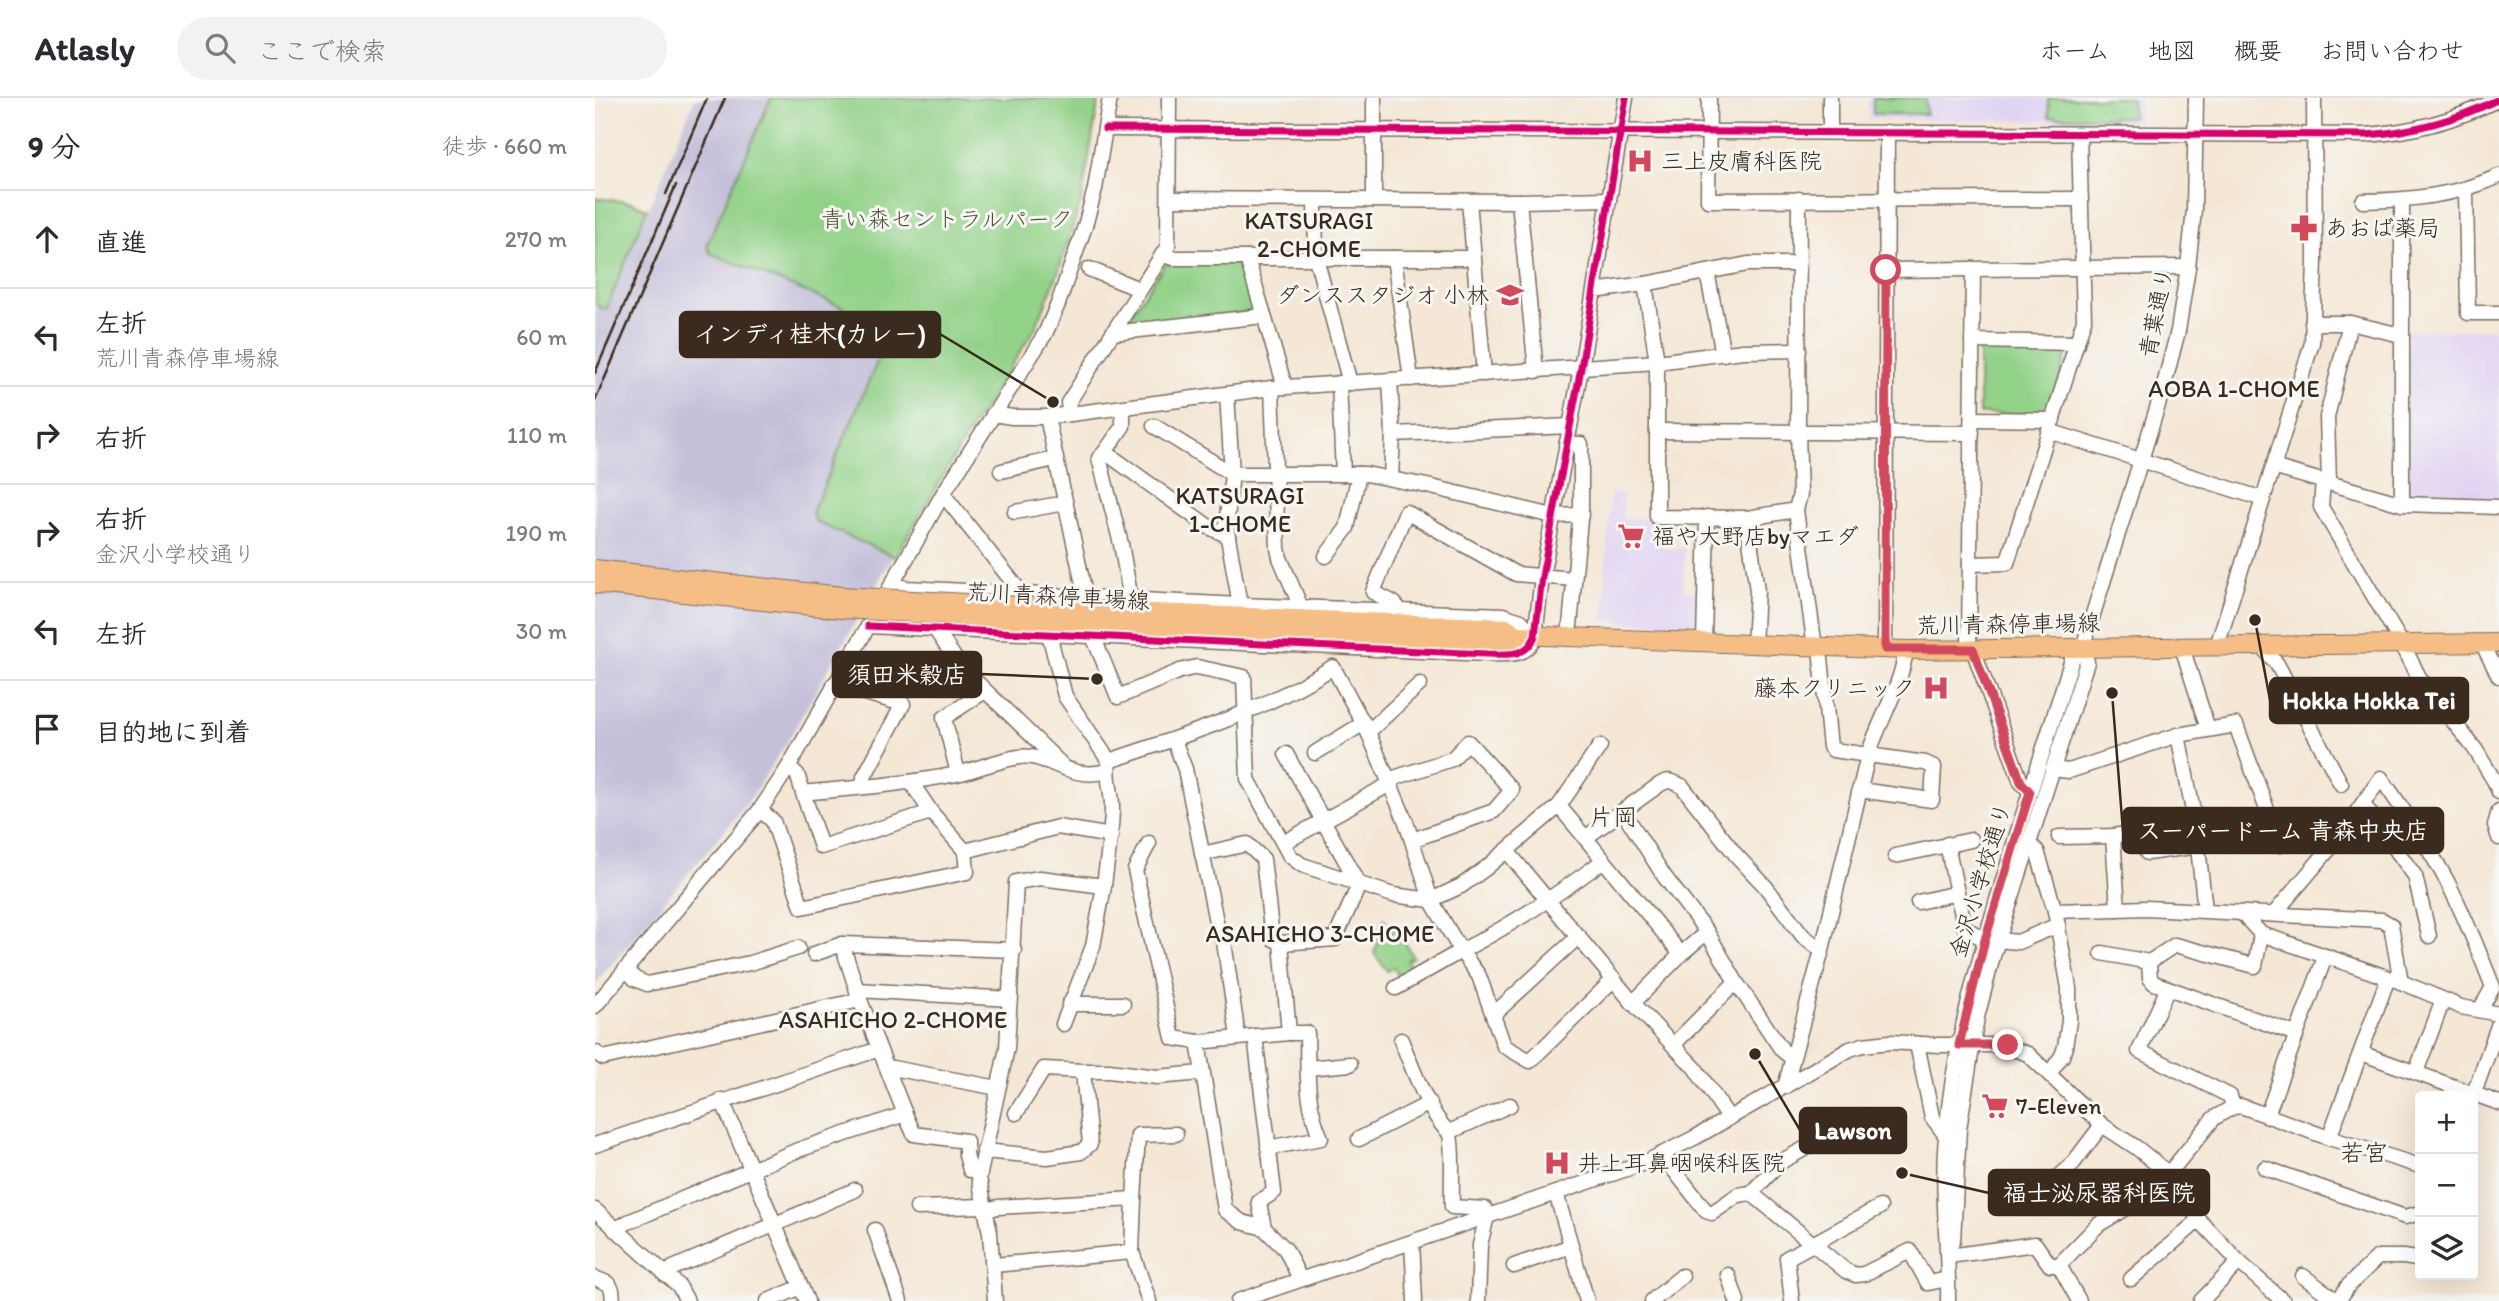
<!DOCTYPE html>
<html lang="ja">
<meta charset="utf-8">
<style>
body{margin:0;font-family:Itim,"Klee One",sans-serif;background:#f2f2f3;color:#2b2b33}
.controls{position:absolute;right:21px;bottom:21px;display:grid;overflow:hidden;border-radius:7px;box-shadow:0 7px 28px #0002}
.controls button{width:63px;height:63px;display:grid;place-items:center;padding:0;border:0;border-bottom:2px solid #e1e1e2;background:#fff;color:#2b2b33;font:35px sans-serif}
.stop{position:absolute;width:21px;height:21px;margin:-16px;border:5px solid #d1495b;border-radius:50%;background:#fff}
.stop.end{background:#d1495b;border-color:#fff;box-shadow:0 2px 7px #0008}
.list{margin:0;padding:0;list-style:none}
h2{display:flex;justify-content:space-between;align-items:center;height:91px;margin:0;padding:0 28px;font-size:30px}
h2 small{font-size:23px;font-weight:400;color:#7c7c81}
.list li{display:grid;grid-template-columns:46px 1fr auto;gap:21px;align-items:center;box-sizing:border-box;height:98px;padding:0 28px;border-top:2px solid #e1e1e2}
.list b{display:block;font-size:26px;white-space:nowrap}
.list p{margin:0;font-size:23px;white-space:nowrap;color:#7c7c81}
.list em{font-size:23px;font-style:normal;color:#7c7c81}
.icon{flex:none;width:38px;height:38px;fill:none;stroke:currentColor;stroke-width:2;stroke-linecap:round;stroke-linejoin:round}
.map{position:relative;flex:none;width:1904px;height:1203px;overflow:hidden}
header{display:flex;align-items:center;gap:42px;box-sizing:border-box;height:98px;padding:0 35px;background:#fff;border-bottom:2px solid #e1e1e2}
header strong{font-size:33px}
nav{display:flex;gap:38px;margin-inline-start:auto;font-size:24px}
.search{width:490px;height:63px;background:#f2f2f3;display:flex;align-items:center;gap:18px;box-sizing:border-box;padding:0 24px;border-radius:38px;color:#7c7c81;font-size:26px}
main{display:flex}
aside{flex:1;background:#fff}
.map>svg:first-child{display:block}
</style>
<header>
<strong>Atlasly</strong>
<div class="search"><svg class="icon" aria-label="search" viewBox="0 0 24 24"><circle cx="10" cy="10" r="6"/><path d="M15 15l6 6"/></svg>ここで検索</div>
<nav><a>ホーム</a><a>地図</a><a>概要</a><a>お問い合わせ</a></nav>
</header>
<main>
<aside>
<h2>9 分<small>徒歩 · 660 m</small></h2>
<ul class="list">
<li><svg class="icon" aria-label="ahead" viewBox="0 0 24 24"><path d="M12 20V5M6 11l6-6 6 6"/></svg><div><b>直進</b></div><em>270 m</em></li>
<li><svg class="icon" aria-label="left" viewBox="0 0 24 24"><path d="M17 20v-9H6M10 6l-5 5 5 5"/></svg><div><b>左折</b><p>荒川青森停車場線</p></div><em>60 m</em></li>
<li><svg class="icon" aria-label="right" viewBox="0 0 24 24"><path d="M7 20v-9h11M14 6l5 5-5 5"/></svg><div><b>右折</b></div><em>110 m</em></li>
<li><svg class="icon" aria-label="right" viewBox="0 0 24 24"><path d="M7 20v-9h11M14 6l5 5-5 5"/></svg><div><b>右折</b><p>金沢小学校通り</p></div><em>190 m</em></li>
<li><svg class="icon" aria-label="left" viewBox="0 0 24 24"><path d="M17 20v-9H6M10 6l-5 5 5 5"/></svg><div><b>左折</b></div><em>30 m</em></li>
<li><svg class="icon" aria-label="arrive" viewBox="0 0 24 24"><path d="M6 21V4h12l-3 4 3 4H6"/></svg><div><b>目的地に到着</b></div></li>
</ul>
</aside>
<div class="map">
<svg width="1904" height="1203" viewBox="0 0 1904 1203">
<rect width="100%" height="100%" fill="#f6f6f2"/>
<filter id="ink" filterUnits="userSpaceOnUse"><feTurbulence type="fractalNoise" baseFrequency=".0143" numOctaves="2"/><feDisplacementMap in="SourceGraphic" scale="14" xChannelSelector="R" yChannelSelector="G"/><feConvolveMatrix kernelMatrix="1 2 1 2 8 2 1 2 1" color-interpolation-filters="sRGB"/></filter>
<filter id="wash" filterUnits="userSpaceOnUse"><feTurbulence type="fractalNoise" baseFrequency=".00686" numOctaves="4" result="noise"/><feDisplacementMap in="SourceGraphic" scale="28" xChannelSelector="R" yChannelSelector="G"/><feGaussianBlur stdDeviation="1.57" result="paint"/><feColorMatrix in="noise" values="0 0 0 0 0 0 0 0 0 0 0 0 0 0 0 0 0 1.4 0 .05"/><feComposite in="paint" operator="in"/></filter>
<g filter="url(#wash)">
<rect width="100%" height="100%" fill="#f4e7d5"/>
<!-- built -->
<g fill="#e1d4f3">
<polygon points="1273,0 1543,0 1543,24 1273,21"/>
<polygon points="1904,231 1904,402 1819,400 1813,393 1812,232"/>
<polygon points="1015,395 1028,395 1028,420 1057,421 1057,424 1067,424 1067,451 1090,451 1088,493 1107,494 1103,527 1026,525 1023,523 1008,522"/>
</g>
<!-- industrial -->
<polygon fill="#c5c0da" points="100,0 176,0 112,148 115,155 297,229 217,415 221,424 298,458 192,644 151,707 0,886 0,211 1,207 11,212"/>
<!-- green -->
<g fill="#93d289" stroke="#677e54" stroke-width="2">
<polygon points="176,0 504,0 487,100 463,175 441,229 374,334 300,459 221,424 217,415 297,229 115,155 112,147"/>
<rect x="1278" y="0" width="53" height="16"/>
<polygon points="1453,0 1537,0 1537,19 1454,19"/>
<polygon points="0,100 36,104 52,111 11,212 1,207"/>
<polygon points="646,164 649,168 663,213 532,227 531,223 570,166"/>
<polygon points="1386,248 1469,249 1472,254 1455,313 1452,316 1386,316 1384,314 1384,250"/>
<polygon points="789,821 796,832 801,829 818,859 812,862 817,874 804,881 799,869 792,873 779,855 784,841 782,837"/>
</g>
</g>
<g filter="url(#ink)">
<g fill="none" stroke-linecap="round" stroke-linejoin="round">
<!-- minor casing -->
<g stroke="#7c6c5e" stroke-width="17">
<g id="minor">
<polyline points="1114,0 1113,102 1486,101"/>
<polyline points="1235,0 1235,34"/>
<path d="M510,31L1771,37C1819,34 1861,22 1904,1"/>
<polyline points="1871,91 1873,215 1904,215"/>
<polyline points="574,101 924,103 941,273"/>
<polyline points="1204,101 1203,334 1205,396 1201,412 1220,550"/>
<polyline points="720,102 721,160 755,285"/>
<polyline points="779,102 779,0"/>
<polyline points="1807,102 1807,406"/>
<polyline points="874,103 889,276"/>
<polyline points="924,103 1014,101"/>
<path d="M1768,103C1815,102 1861,98 1904,78"/>
<polyline points="567,157 579,160 878,160"/>
<polyline points="652,160 690,289"/>
<polyline points="799,160 816,281"/>
<polyline points="494,171 544,191"/>
<polyline points="1291,172 1378,171"/>
<polyline points="1112,174 1128,256"/>
<polyline points="1050,186 1062,264 1062,419 1152,420 1201,412"/>
<polyline points="999,193 1050,186 1153,166 1203,166"/>
<polyline points="1717,225 1755,225 1806,237"/>
<polyline points="518,235 668,218"/>
<polyline points="1377,243 1482,245"/>
<polyline points="795,282 798,336 796,380"/>
<polyline points="744,285 748,376"/>
<polyline points="677,290 683,450 685,460 705,507"/>
<polyline points="632,296 637,376 631,428 645,507"/>
<polyline points="528,310 528,328 510,354 614,429 633,438"/>
<polyline points="398,316 417,319 452,319 677,290 1062,264 1148,253 1204,252"/>
<polyline points="475,316 473,305 573,148 574,0"/>
<polyline points="452,319 491,500"/>
<polyline points="1377,321 1458,322"/>
<polyline points="559,328 637,376 771,376 832,388 958,418 986,417"/>
<polyline points="1062,333 1377,335"/>
<polyline points="1454,333 1668,401"/>
<polyline points="798,336 975,328"/>
<polyline points="971,346 986,346 986,411 974,538"/>
<polyline points="510,354 504,360 526,446 536,502"/>
<polyline points="1678,369 1807,406 1904,409"/>
<polyline points="406,373 460,361"/>
<polyline points="1728,383 1726,409 1807,546 1825,581 1880,651 1900,684 1904,694"/>
<polyline points="1734,384 1732,319 1755,225"/>
<polyline points="348,396 428,497"/>
<polyline points="420,414 470,405"/>
<polyline points="1152,420 1162,493 1159,547"/>
<polyline points="731,458 752,430 764,376"/>
<polyline points="1375,466 1412,465 1489,222 1484,36"/>
<polyline points="297,486 311,490 645,507 908,517 926,523 940,538"/>
<polyline points="804,511 799,505 778,494 811,414 921,476 978,481"/>
<path d="M273,528L892,556C912,556 932,560 940,538L947,479L986,270L1031,0"/>
<polyline points="340,531 365,568 467,667"/>
<polyline points="498,538 523,599 585,573 602,569 649,579 653,681 695,758 707,767 798,797 836,802 866,788 891,770 964,708 1005,648"/>
<polyline points="1109,544 1112,419"/>
<polyline points="1887,545 1904,578"/>
<polyline points="1622,548 1717,245 1720,163 1719,0"/>
<polyline points="1667,548 1682,566 1746,686"/>
<polyline points="1587,549 1613,631"/>
<polyline points="1225,550 1235,649 1238,652 1330,665 1339,669 1337,702 1264,692"/>
<polyline points="1374,551 1378,171 1593,169"/>
<polyline points="1378,551 1426,684 1435,693"/>
<polyline points="1290,552 1292,34"/>
<polyline points="239,586 308,606 269,679 268,689"/>
<polyline points="773,634 825,586"/>
<polyline points="1583,637 1600,723 1610,812"/>
<polyline points="579,642 590,671 623,833 629,844 643,939"/>
<polyline points="720,655 769,625"/>
<polyline points="691,656 764,787"/>
<path d="M514,663C591,637 669,613 738,569L773,634L795,686L811,724L836,802L866,853C917,827 962,797 1008,763"/>
<path d="M193,670L202,676L208,695C260,690 311,686 362,676C383,671 403,662 424,659C451,654 475,684 512,673"/>
<polyline points="1457,671 1474,673 1583,637 1641,627 1685,747"/>
<polyline points="363,675 349,620 390,593"/>
<polyline points="793,682 857,661 873,644 917,692 899,713 817,742"/>
<polyline points="208,695 226,749 336,714"/>
<polyline points="1768,706 1820,778 1834,838"/>
<polyline points="964,708 1086,856"/>
<polyline points="165,712 178,723 207,809 372,774 370,753 336,714 316,684"/>
<polyline points="1028,713 1069,778 1112,834 1141,884 1187,952 1197,960"/>
<polyline points="1904,713 1900,727 1904,740"/>
<polyline points="1518,738 1523,811"/>
<polyline points="1464,739 1518,738 1539,735"/>
<path d="M990,740L1064,687C1073,681 1077,683 1087,688L1141,757L1170,788L1208,838L1227,852"/>
<polyline points="554,745 540,772 578,940 603,944"/>
<polyline points="688,745 795,686"/>
<polyline points="1434,745 1442,753 1460,813 1474,890 1474,923 1470,949 1467,958 1454,976"/>
<polyline points="370,753 463,729 516,738"/>
<polyline points="912,753 1038,905 1100,970 1134,1020"/>
<polyline points="1552,755 1604,748"/>
<polyline points="607,756 652,746 668,761 677,840 686,845"/>
<polyline points="1300,758 1376,742"/>
<polyline points="1362,795 1370,830 1390,842"/>
<polyline points="1323,804 1362,795 1352,746"/>
<polyline points="1460,813 1551,810 1787,822 1796,827 1806,884"/>
<polyline points="1647,815 1666,836 1806,884 1866,909 1904,916"/>
<path d="M1679,816L1741,743L1786,680C1810,714 1833,748 1853,785C1870,818 1884,854 1898,889L1885,912"/>
<polyline points="1403,842 1423,844 1463,827"/>
<polyline points="1507,855 1554,864 1580,847 1660,868 1666,836"/>
<polyline points="219,856 247,846 419,852"/>
<polyline points="1554,864 1555,880 1559,885 1701,936"/>
<polyline points="31,871 40,881 52,886 155,865 203,850"/>
<polyline points="801,890 866,853 884,878 909,948 935,963 1019,881"/>
<polyline points="1573,890 1544,953 1635,998 1638,1009"/>
<polyline points="262,892 416,901"/>
<polyline points="1038,905 1086,856 1112,834"/>
<polyline points="474,906 528,906"/>
<polyline points="0,908 165,712 193,670 348,396 450,236 463,206 490,128 500,91 515,0"/>
<polyline points="898,917 984,838"/>
<polyline points="468,926 498,848 509,788"/>
<polyline points="660,938 679,1094 664,1104 669,1130"/>
<path d="M806,942C816,966 835,1019 854,1034L915,1007"/>
<polyline points="1322,946 1337,1019 1351,1038"/>
<polyline points="1078,947 1141,884"/>
<polyline points="0,954 8,960 265,902"/>
<polyline points="1766,955 1904,1005"/>
<polyline points="292,969 403,990"/>
<polyline points="713,970 755,966"/>
<polyline points="1821,974 1848,902"/>
<path d="M1190,989L1227,852L1273,657C1285,621 1306,589 1311,552"/>
<polyline points="1879,995 1904,925"/>
<polyline points="127,1002 212,1203"/>
<polyline points="421,1015 449,971 488,973"/>
<polyline points="310,1016 319,1036 371,1043 371,1057 375,1072 385,1072"/>
<polyline points="1672,1017 1730,859"/>
<path d="M854,1034C859,1046 856,1092 857,1109L890,1111L892,1118L885,1147L883,1203"/>
<polyline points="1734,1040 1793,880"/>
<polyline points="764,1041 835,1005"/>
<polyline points="0,1047 284,951"/>
<path d="M673,1050L726,1040C710,1005 713,972 712,935H694"/>
<polyline points="389,1053 452,1059 486,1054 495,1046 488,973 514,973 562,979 607,975"/>
<polyline points="1068,1058 1111,1113 1117,1115 1143,1097 1156,1095 1187,1063 1237,1036"/>
<polyline points="1670,1070 1810,1119 1825,1115"/>
<polyline points="961,1095 992,1203"/>
<polyline points="1156,1095 1251,1173 1261,1177 1269,1176 1315,1153 1333,1185 1353,1181"/>
<polyline points="539,1101 543,1037 581,1036"/>
<polyline points="1435,1105 1476,1068 1507,1027"/>
<polyline points="322,1110 389,1108"/>
<polyline points="0,1112 84,1188 92,1203"/>
<polyline points="390,1112 403,1109 539,1101 537,1154 554,1203"/>
<polyline points="20,1132 33,1124 203,1052 310,1016 265,902 247,846"/>
<polyline points="280,1132 305,1203"/>
<polyline points="817,1144 820,1203"/>
<polyline points="1353,1154 1358,1142 1364,1031 1382,919 1398,858 1492,564 1488,550 1495,526 1568,291 1583,233 1593,169 1599,112 1601,0"/>
<polyline points="1354,1158 1440,1146 1455,1167 1464,1167"/>
<polyline points="399,1167 537,1154"/>
<polyline points="1464,1167 1503,1127 1561,1091 1619,1020 1638,1009 1646,1008 1734,1040 1825,1068"/>
<polyline points="1464,1167 1484,1203"/>
<polyline points="919,1168 976,1148"/>
<polyline points="70,1177 78,1170 260,1092"/>
<polyline points="1133,1177 1142,1203"/>
<polyline points="1708,1178 1742,1203"/>
<polyline points="0,1180 14,1186 17,1192 18,1203"/>
<polyline points="705,1181 691,1152 669,1130 647,1124 630,1112 603,944 694,935 686,845 740,841 764,787"/>
<polyline points="1536,1181 1604,1122"/>
<polyline points="173,1203 206,1189"/>
<path d="M400,1203L395,1135L384,1080L412,950L421,784L445,780L509,788C512,761 517,735 517,708C517,693 511,679 514,663L470,598L454,536"/>
<polyline points="643,1203 1049,1065 1101,1039 1255,951 1268,947 1295,944 1344,947 1407,947 1433,956 1507,1027 1542,1050 1574,1076 1604,1122 1644,1164 1688,1203"/>
<polyline points="1057,1203 1087,1178"/>
<polyline points="1197,1203 1192,1160 1285,1109"/>
<path d="M1353,1203C1354,1148 1346,1094 1351,1039C1358,950 1383,864 1409,779C1431,706 1454,634 1477,561L1488,550"/>
<polyline points="1606,1203 1644,1164"/>
<polyline points="1743,1203 1753,1188 1783,1159 1809,1159 1821,1161"/>
</g>
</g>
<!-- major casing -->
<g stroke="#7c6c5e" stroke-width="20">
<g id="major">
<polyline points="536,514 912,530 923,537 1311,552 1904,545"/>
<polyline points="536,527 911,545 923,537"/>
</g>
</g>
<!-- minor -->
<use href="#minor" stroke="#fff" stroke-width="14"/>
<!-- major -->
<use href="#major" stroke="#f5be86" stroke-width="18"/>
<!-- rail -->
<g stroke="#3b2a1e" stroke-width="2.5">
<polyline points="71,96 112,0"/>
<polyline points="0,275 81,87"/>
<polyline points="0,303 130,0"/>
</g>
<!-- major-bridge casing -->
<g stroke="#7c6c5e" stroke-width="20" stroke-linecap="butt">
<g id="major-bridge">
<polyline points="0,471 247,498 536,514"/>
<polyline points="0,486 247,511 536,527"/>
</g>
</g>
<!-- major-bridge -->
<use href="#major-bridge" stroke="#f5be86" stroke-width="18"/>
<!-- cycleway casing -->
<g stroke="#f6f6f2" stroke-width="11">
<g id="cycleway">
<path d="M510,31L1771,37C1819,34 1861,22 1904,1"/>
<path d="M273,528L892,556C912,556 932,560 940,538L947,479L986,270L1031,0"/>
</g>
</g>
<!-- cycleway -->
<use href="#cycleway" stroke="#d6006c" stroke-width="7"/>
</g>
</g>
<g fill="none" stroke-linecap="round" stroke-linejoin="round" filter="url(#ink)">
<!-- route -->
<polyline stroke="#d1495b" stroke-width="9" points="1291,172 1290,551 1378,551 1426,684 1435,694 1390,842 1364,947 1413,947"/>
</g>
<!-- icons -->
<defs>
<g id="hospital-bare" transform="scale(2.1)"><path d="M-5-5h3v3.5h4V-5h3V5h-3V1.5h-4V5h-3Z" fill="#d1495b" stroke="#f6f6f2" stroke-width="2.5" paint-order="stroke"/></g>
<g id="pharmacy-bare" transform="scale(2.1)"><path d="M-2-6h4v4h4v4h-4v4h-4v-4h-4v-4h4Z" fill="#d1495b" stroke="#f6f6f2" stroke-width="2.5" paint-order="stroke"/></g>
<g id="school-bare" transform="scale(2.1)"><path d="M0-5L7-2L0 1L-7-2ZM-4 1L0 2.5L4 1V4Q0 6-4 4Z" fill="#d1495b" stroke="#f6f6f2" stroke-width="2.5" paint-order="stroke"/></g>
<g id="supermarket-bare" transform="scale(2.1)"><path d="M-6-5.5h2.5l.6 2H6L4.5 2H-2.5L-4.4-4H-6ZM-1.5 3.2a1.3 1.3 0 1 0 .1 0ZM3 3.2a1.3 1.3 0 1 0 .1 0Z" fill="#d1495b" stroke="#f6f6f2" stroke-width="2.5" paint-order="stroke"/></g>
</defs>
<g fill-rule="evenodd">
<use href="#hospital-bare" x="1045" y="63"/>
<use href="#pharmacy-bare" x="1709" y="130"/>
<use href="#school-bare" x="915" y="197"/>
<use href="#supermarket-bare" x="1036" y="438"/>
<use href="#hospital-bare" x="1341" y="590"/>
<use href="#supermarket-bare" x="1400" y="1008"/>
<use href="#hospital-bare" x="962" y="1065"/>
</g>
<g text-anchor="middle" stroke-width="6" stroke-linejoin="round" paint-order="stroke">
<!-- poi labels -->
<g font-size="23" fill="#3b2a1e" stroke="#f6f6f2" text-anchor="start">
<text x="1066" y="71">三上皮膚科医院</text>
<text x="1730" y="138">あおば薬局</text>
<text x="894" y="205" text-anchor="end">ダンススタジオ 小林</text>
<text x="1057" y="446">福や大野店byマエダ</text>
<text x="1320" y="598" text-anchor="end">藤本クリニック</text>
<text x="1421" y="1016">7-Eleven</text>
<text x="983" y="1073">井上耳鼻咽喉科医院</text>
</g>
<!-- park labels -->
<g font-size="23" fill="#515439" stroke="#f6f6f2">
<text x="352" y="129">青い森セントラルパーク</text>
</g>
<!-- street labels -->
<g font-size="23" fill="#3b2a1e" stroke="#f6f6f2">
<text transform="translate(1561 214) rotate(-79)" y="8">青葉通り</text>
<text transform="translate(463 498) rotate(3)" y="8">荒川青森停車場線</text>
<text transform="translate(1413 526) rotate(-1)" y="8">荒川青森停車場線</text>
<text transform="translate(1385 782) rotate(-73)" y="8">金沢小学校通り</text>
</g>
<!-- neighbourhood labels -->
<g font-size="24" fill="#3b2a1e" stroke="#f6f6f2">
<text x="714" y="131">KATSURAGI<tspan x="714" dy="28">2-CHOME</tspan></text>
<text x="1639" y="299">AOBA 1-CHOME</text>
<text x="645" y="406">KATSURAGI<tspan x="645" dy="28">1-CHOME</tspan></text>
<text x="1018" y="727">片岡</text>
<text x="725" y="844">ASAHICHO 3-CHOME</text>
<text x="298" y="930">ASAHICHO 2-CHOME</text>
<text x="1769" y="1063">若宮</text>
</g>
</g>
<!-- callouts -->
<path fill="none" stroke="#3b2a1e" stroke-width="2.5" d="M458 304L345 236M502 581L386 576M1660 522L1675 602M1517 595L1528 733M1160 956L1205 1032M1307 1075L1394 1095"/>
<g fill="#3b2a1e" stroke="#f6f6f2" stroke-width="2.5">
<circle cx="458" cy="304" r="7"/>
<circle cx="502" cy="581" r="7"/>
<circle cx="1660" cy="522" r="7"/>
<circle cx="1517" cy="595" r="7"/>
<circle cx="1160" cy="956" r="7"/>
<circle cx="1307" cy="1075" r="7"/>
</g>
<g fill="#3b2a1e" stroke="#3b2a1e" stroke-width="2.5">
<rect x="85" y="214" width="260" height="45" rx="7"/>
<rect x="238" y="554" width="148" height="45" rx="7"/>
<rect x="1675" y="580" width="198" height="45" rx="7"/>
<rect x="1528" y="710" width="320" height="45" rx="7"/>
<rect x="1205" y="1010" width="106" height="45" rx="7"/>
<rect x="1394" y="1072" width="220" height="45" rx="7"/>
</g>
<g font-size="24" text-anchor="middle" font-weight="bold" fill="#fff">
<text x="215" y="244">インディ桂木(カレー)</text>
<text x="312" y="585">須田米穀店</text>
<text x="1774" y="611">Hokka Hokka Tei</text>
<text x="1688" y="741">スーパードーム 青森中央店</text>
<text x="1258" y="1041">Lawson</text>
<text x="1504" y="1103">福士泌尿器科医院</text>
</g>
</svg>
<div class="controls">
<button>+</button>
<button>−</button>
<button><svg class="icon" aria-label="layers" viewBox="0 0 24 24"><path d="M12 4l9 5-9 5-9-5zM3 14l9 5 9-5"/></svg></button>
</div>
<div class="stop" style="left:1291px;top:172px"></div>
<div class="stop end" style="left:1413px;top:947px"></div>
</div>
</main>
